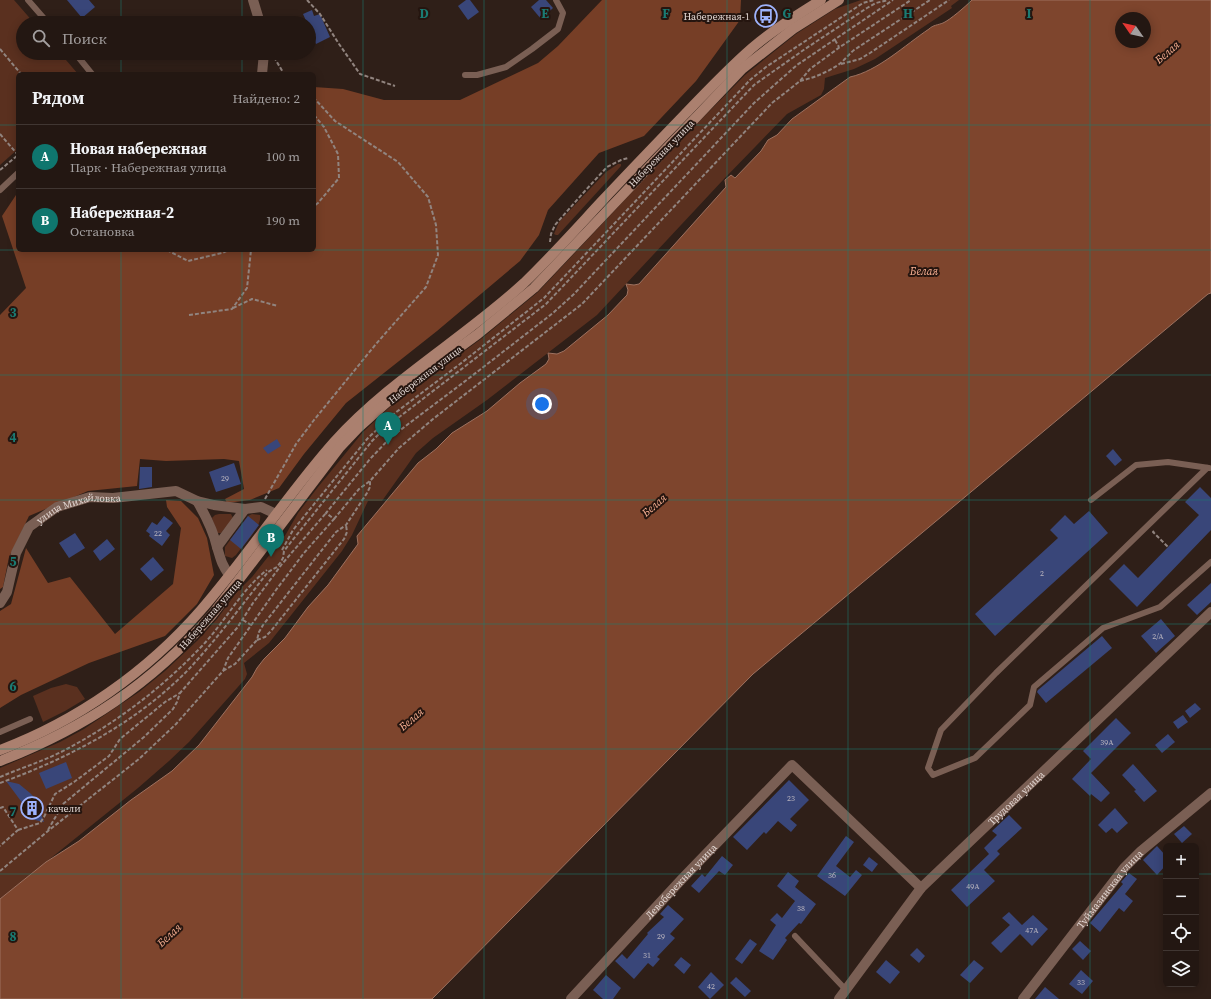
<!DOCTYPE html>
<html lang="ru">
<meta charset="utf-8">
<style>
body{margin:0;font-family:"Source Serif 4",serif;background:#2f2420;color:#f1f3f6}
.controls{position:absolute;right:12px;bottom:12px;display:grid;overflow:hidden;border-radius:6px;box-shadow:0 2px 10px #0003}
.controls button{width:36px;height:36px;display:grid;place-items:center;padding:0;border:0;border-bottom:1px solid #403632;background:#231712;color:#f1f3f6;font:20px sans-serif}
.compass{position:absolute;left:1115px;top:12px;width:36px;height:36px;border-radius:50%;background:#231712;box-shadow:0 2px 10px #0003;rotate:304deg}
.you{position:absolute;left:542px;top:404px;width:14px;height:14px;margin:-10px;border:3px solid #fff;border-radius:50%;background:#1a73e8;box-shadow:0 0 0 6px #1a73e833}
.badge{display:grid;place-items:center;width:26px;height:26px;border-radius:50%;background:#0f766e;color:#fff;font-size:13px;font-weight:700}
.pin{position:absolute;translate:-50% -33px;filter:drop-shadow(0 1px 2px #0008)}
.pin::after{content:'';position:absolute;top:21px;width:14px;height:12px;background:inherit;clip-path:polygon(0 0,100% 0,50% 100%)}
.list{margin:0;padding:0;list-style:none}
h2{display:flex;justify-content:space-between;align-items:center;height:52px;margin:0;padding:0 16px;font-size:17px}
h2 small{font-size:13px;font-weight:400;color:#a39f9f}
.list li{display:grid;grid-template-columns:26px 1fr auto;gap:12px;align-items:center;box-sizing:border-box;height:64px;padding:0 16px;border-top:1px solid #403632}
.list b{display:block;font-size:15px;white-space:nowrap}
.list p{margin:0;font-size:13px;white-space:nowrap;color:#a39f9f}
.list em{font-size:13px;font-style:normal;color:#a39f9f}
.icon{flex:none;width:22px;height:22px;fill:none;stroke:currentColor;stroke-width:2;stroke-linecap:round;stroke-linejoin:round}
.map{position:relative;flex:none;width:1211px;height:999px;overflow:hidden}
.search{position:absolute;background:#231712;box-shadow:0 2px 10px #0003;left:16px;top:16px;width:300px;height:44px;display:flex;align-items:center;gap:10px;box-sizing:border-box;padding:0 14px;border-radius:22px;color:#a39f9f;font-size:15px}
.panel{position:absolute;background:#231712;box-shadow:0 2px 10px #0003;left:16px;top:72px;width:300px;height:180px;border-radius:6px}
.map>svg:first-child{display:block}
</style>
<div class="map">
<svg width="1211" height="999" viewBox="0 0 1211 999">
<rect width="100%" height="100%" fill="#2f1f18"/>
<!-- green -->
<g fill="#5a301f">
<polygon points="0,0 14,0 34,23 23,23 23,53 60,53 78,74 18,74 18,149 0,165"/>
<polygon points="861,0 959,0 951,6 952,8 875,59 854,69 825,78 824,89 821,95 787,114 723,180 597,315 487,400 433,438 416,453 382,501 368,501 352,535 342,551 269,643 244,663 247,674 245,679 189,742 169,761 138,788 0,899 0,768 60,742 84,729 139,692 165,671 198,640 217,619 236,593 252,577 286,534 298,513 318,487 363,432 390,407 419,384 481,339 538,292 684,137 745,75 796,34 835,9"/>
<polygon points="618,164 621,164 621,166 558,235 556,235 554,234 559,222 572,208 606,172"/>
<polygon points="219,514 231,514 233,518 221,533 217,533 212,518 215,515"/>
<path d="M252,514L260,515C263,525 242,547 236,555L232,558L225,556V547L248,516Z"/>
<polygon points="66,684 77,687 85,699 65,711 43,722 33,696 51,688"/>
</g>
<!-- forest -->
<g fill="#763e26">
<polygon points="602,0 741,0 740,20 696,81 644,136 599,153 548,210 539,235 520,261 437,331 346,403 304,454 279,488 250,500 227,503 225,499 244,489 239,461 224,459 166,461 140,459 137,486 88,491 29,516 9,557 3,587 0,589 0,315 26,288 2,216 18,192 18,250 314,250 314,87 343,89 384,100 460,100 538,63 558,46"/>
<polygon points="166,500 181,501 198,518 207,538 214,575 197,604 165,636 89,663 21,695 0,708 0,611 11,604 26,548 48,583 70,577 115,634 173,584 181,528 167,507"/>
</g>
<!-- water -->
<path fill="#7e452d" stroke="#9d715f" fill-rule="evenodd" d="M972,0H1211V293L1208,294L753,674L432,999H0V899L46,862L79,841L131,800L172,771L199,745L252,677L257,668L264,659L285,638L308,607L328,585L358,544L357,536L418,463L436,449L452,433L487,411L520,383L546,364L549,359L548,353L557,354L564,351L608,315L627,295L628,290L626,284L634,285L639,284L726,187L725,180L731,175L735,178L761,151L768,140L777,135L792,119L850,77C878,71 905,45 929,29C933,25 938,25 943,23C950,20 966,6 972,0ZM1121,18H1145V42H1121Z"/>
<!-- building -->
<g fill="#394679">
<polygon points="67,0 89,0 95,7 82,18"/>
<polygon points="466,0 470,0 479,12 468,20 458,6"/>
<polygon points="539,0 546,0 553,8 541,19 531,7"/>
<polygon points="312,10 314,16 320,14 330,37 316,44 309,28 309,23 307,23 303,14"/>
<polygon points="277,439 281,446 268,454 263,448"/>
<polygon points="1113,449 1122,460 1115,466 1106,456"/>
<polygon points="234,463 241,484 216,492 209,472"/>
<polygon points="140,467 152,467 152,487 139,489"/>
<polygon points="1200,487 1211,498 1211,530 1137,607 1109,579 1124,564 1138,578 1199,515 1185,502"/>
<polygon points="1089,511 1108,533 995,636 975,614 1058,538 1050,530 1065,515 1074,524"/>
<polygon points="164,516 173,523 166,531 170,535 162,546 149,536 150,534 146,531 152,522 157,525"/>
<polygon points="248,516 259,525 241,549 230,540"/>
<polygon points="75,533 85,548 69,558 59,543"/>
<polygon points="107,539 115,549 100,561 93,551"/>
<polygon points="153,557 164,570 151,581 140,569"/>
<polygon points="1211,583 1211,602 1197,615 1187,605"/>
<polygon points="1161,619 1175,636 1156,653 1141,636"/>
<polygon points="1102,636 1112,648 1046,703 1037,692 1038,690"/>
<polygon points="1195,703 1201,709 1190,718 1185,711"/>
<polygon points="1183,715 1188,722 1178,729 1173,722"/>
<polygon points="1116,718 1131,733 1091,773 1110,793 1101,802 1091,794 1090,796 1072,779 1091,759 1083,751"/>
<polygon points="1168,734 1175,742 1162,753 1155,745"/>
<polygon points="66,762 72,778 46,789 39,773"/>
<polygon points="1133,764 1157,791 1144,802 1134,791 1136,790 1122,775"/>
<polygon points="789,780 809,800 790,819 797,825 791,832 778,821 766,834 764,832 747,850 733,837"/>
<polygon points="6,781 19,784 30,793 35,798 44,822 35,820"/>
<polygon points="1115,808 1128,823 1117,833 1112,828 1106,833 1098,825"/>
<polygon points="1009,815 1022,828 997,851 1000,854 984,870 995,881 967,907 951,890 989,854 984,848 997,835 992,831"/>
<polygon points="1184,826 1192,834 1182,843 1174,834"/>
<polygon points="846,836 854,842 836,866 850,877 856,870 862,875 845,896 817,876"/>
<polygon points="1157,846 1166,856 1166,865 1157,875 1143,860"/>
<polygon points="722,856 733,865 725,875 719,871 699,893 691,886 702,874 705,877"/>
<polygon points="869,857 878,864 872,872 863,865"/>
<polygon points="788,872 799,881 795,887 816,904 801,924 799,923 785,938 787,940 773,960 759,951 776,925 770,920 777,913 782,918 795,901 777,886"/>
<polygon points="1129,873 1137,879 1125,894 1133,901 1124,912 1119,908 1100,932 1090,923 1123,884 1121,882"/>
<polygon points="668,905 684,919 670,934 675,938 657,957 660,959 653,967 648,963 634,979 615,961 622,954 627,959 648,934 647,933 664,917 660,914"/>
<polygon points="1009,912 1022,925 1033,915 1048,929 1032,946 1020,934 1001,953 991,943 1010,925 1002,918"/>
<polygon points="750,939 757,944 742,964 735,959"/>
<polygon points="1080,941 1091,951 1083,960 1072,949"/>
<polygon points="917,948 925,956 919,963 910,955"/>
<polygon points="681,957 691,965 684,974 674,965"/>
<polygon points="886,960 900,972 890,984 876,972"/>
<polygon points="974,960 984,968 970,983 960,975"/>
<polygon points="1081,970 1093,981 1082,994 1069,984"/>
<polygon points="711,972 724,985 710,999 698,987"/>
<polygon points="606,975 621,988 613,999 603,999 593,990"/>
<polygon points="736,977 751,991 745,997 730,983"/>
<polygon points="1045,987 1059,999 1035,999"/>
</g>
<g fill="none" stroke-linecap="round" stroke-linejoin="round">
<!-- path -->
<g stroke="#91847f" stroke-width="2" stroke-dasharray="4 2" stroke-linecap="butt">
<polyline points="307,0 320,14 339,44 360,74 395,86"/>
<polyline points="835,40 839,47"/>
<polyline points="0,49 21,74"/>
<polyline points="274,57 284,74"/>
<polyline points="841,64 860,59 870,53 949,0"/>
<path d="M800,81C813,78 826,73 838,65C844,61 848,55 854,50L930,0"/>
<polyline points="314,115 324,127 338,154 339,178 318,203 314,206"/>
<polyline points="0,134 18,155"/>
<polyline points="0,170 18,155"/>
<polyline points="550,242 551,234 555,225 584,192 607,167 621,160 628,158"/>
<polyline points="167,250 188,261 222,253 229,250"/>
<polyline points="233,308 252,299 278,306"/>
<polyline points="189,315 232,309 247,288 251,250"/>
<polyline points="265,499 296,444 314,420 376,344 426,287 438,255 436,225 428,197 398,162 335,121 314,98"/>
<polyline points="334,519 359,489 370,481 399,448 433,419 582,304 772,103 800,81 810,69 840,47 911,0"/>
<polyline points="1154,531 1153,532 1168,547"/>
<polyline points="282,550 293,530 368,438 395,413 460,364 544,298 750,80 766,67 863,3 874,0"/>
<polyline points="243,620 251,625"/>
<polyline points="257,640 265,637 271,631 344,539 347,532 346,525"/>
<polyline points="223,671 235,664 257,640 259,632 263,625 336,532 346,525 367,493 370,487 370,481"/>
<path d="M0,777C21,768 44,761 65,750C116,723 162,688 202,646C225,622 241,590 267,570"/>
<path d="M0,783C69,758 136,723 188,670C217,639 242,605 268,572L277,567L280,563L283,558L284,551L291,542L372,441L385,428L546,304L754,85L805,49L867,8L876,3L888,0"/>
<polyline points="0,808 3,807 18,830 0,846"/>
<polyline points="18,830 40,823 44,817 55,794 74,782 109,756 120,739 165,702 180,693"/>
<polyline points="48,830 63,804 144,737 173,709 177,702 180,693 237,628 253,603 282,564 326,513"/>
<polyline points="0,871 48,831 139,759 176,724 223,671 228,658 276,590 304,553 334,519 326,513 370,459 391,437 468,379 553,313 574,294 754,103 797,65 893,0"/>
</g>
<!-- lane -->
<g stroke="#7a5f54" stroke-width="6">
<polyline points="28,0 48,23"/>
<polyline points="75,53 92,74"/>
<polyline points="465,75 477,75 506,67 532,49 558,29 563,13 556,0"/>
<polyline points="0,190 18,173"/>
<polyline points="1207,468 996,673 941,730 928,768 933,775 975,758 1030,705 1034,687 1103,628 1160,607 1211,562"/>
<polyline points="1091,500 1136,465 1168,462 1209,468"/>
<polyline points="0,732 30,719"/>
<polyline points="795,936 846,990"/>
</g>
<!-- street -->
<g stroke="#7a5f54" stroke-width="10">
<polyline points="253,0 260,23"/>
<polyline points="262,74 264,53"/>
<path d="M197,501C206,516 213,530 217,547C221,560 221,563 229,575"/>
<polyline points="217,547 245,509"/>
<path id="s1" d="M0,603L7,592L16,553L29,527L57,507L90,497L113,498L176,491L197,501L214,505L245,509L261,507L276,514"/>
<path id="s2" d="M571,999L682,879L792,765L921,888"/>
<path id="s3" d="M839,999L921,888L1211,612"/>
<path id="s4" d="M1023,999L1124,868L1141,851L1211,793"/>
</g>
<!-- secondary -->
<g stroke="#ab806f" stroke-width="10">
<path d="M0,750C77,721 147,672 201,610C248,556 287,495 334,442C390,380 463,339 524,283C551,257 576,229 602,201C630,171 659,141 687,112C708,90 729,68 752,48C773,30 797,15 821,0"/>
<path d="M0,761C85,728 151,684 212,615L340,447L358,428L386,403L415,380L478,334L534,288L742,69L793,29L839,0"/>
</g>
</g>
<!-- grid -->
<path fill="none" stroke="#1a7b73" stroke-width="1" stroke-opacity="0.55" d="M121,0V23M242,0V23M363,0V999M484,0V999M606,0V999M727,0V999M848,0V999M969,0V999M1090,0V999M121,53V74M242,53V74M0,125H18M314,125H1211M0,250H18M121,250V999M242,250V999M314,250H1211M0,375H1211M0,500H1211M0,624H1211M0,749H1211M0,874H1166M1196,874H1211"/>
<!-- icons -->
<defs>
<g id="bus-ring" transform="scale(1.15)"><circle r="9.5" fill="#25150f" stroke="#9eb3fd" stroke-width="1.5"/><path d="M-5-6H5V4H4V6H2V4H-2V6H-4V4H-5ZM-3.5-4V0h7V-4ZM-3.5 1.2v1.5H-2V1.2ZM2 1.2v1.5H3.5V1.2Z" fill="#9eb3fd"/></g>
<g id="building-ring" transform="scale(1.15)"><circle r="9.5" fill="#25150f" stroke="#9eb3fd" stroke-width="1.5"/><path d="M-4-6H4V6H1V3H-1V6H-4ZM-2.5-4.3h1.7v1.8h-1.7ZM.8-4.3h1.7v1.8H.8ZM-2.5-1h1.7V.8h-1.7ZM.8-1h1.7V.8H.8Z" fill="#9eb3fd"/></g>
</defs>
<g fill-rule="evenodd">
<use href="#bus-ring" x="766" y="16"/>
<use href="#building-ring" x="32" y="808"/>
</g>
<g text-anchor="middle" stroke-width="4" stroke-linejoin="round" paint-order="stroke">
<!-- number labels -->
<g font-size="8" fill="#b9b4be">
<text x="225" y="481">29</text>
<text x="158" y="536">22</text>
<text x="1042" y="576">2</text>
<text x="1158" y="639">2/А</text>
<text x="1107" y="745">39А</text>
<text x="791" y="801">23</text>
<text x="832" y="878">36</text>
<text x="973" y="889">49А</text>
<text x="801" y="911">38</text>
<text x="1032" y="933">47А</text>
<text x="661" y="939">29</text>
<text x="647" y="958">31</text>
<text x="1081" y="985">33</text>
<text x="711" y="989">42</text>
</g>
<!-- poi labels -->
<g font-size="10" fill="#e4d9d5" stroke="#25150f" text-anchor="end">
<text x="750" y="20">Набережная-1</text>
<text x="48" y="812" text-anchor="start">качели</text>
</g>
<!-- street labels -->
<g font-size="10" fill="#e4d9d5" stroke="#25150f">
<text transform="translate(661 153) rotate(-46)" y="4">Набережная улица</text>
<text transform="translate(425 374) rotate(-37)" y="4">Набережная улица</text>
<text dy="4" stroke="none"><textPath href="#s1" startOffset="137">улица Михайловка</textPath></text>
<text transform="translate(210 614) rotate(-49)" y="4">Набережная улица</text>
<text dy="4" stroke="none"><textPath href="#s3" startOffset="269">Трудовая улица</textPath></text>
<text dy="4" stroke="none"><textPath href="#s2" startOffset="161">Левобережная улица</textPath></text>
<text dy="4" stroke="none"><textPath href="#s4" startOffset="140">Туймазинская улица</textPath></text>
</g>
<!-- water labels -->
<g font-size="11" font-style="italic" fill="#f6ae91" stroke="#25150f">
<text transform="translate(1167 52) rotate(-41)" y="4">Белая</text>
<text x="924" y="275">Белая</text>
<text transform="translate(654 505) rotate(-41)" y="4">Белая</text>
<text transform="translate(411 719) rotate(-41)" y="4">Белая</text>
<text transform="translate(169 935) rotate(-43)" y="4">Белая</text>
</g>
</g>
<g font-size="13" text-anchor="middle" font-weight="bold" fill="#1a7b73" stroke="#25150f" stroke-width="4" stroke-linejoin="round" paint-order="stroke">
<text x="424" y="18">D</text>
<text x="545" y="18">E</text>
<text x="666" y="18">F</text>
<text x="787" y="18">G</text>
<text x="908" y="18">H</text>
<text x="1029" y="18">I</text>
<text x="13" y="317">3</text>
<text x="13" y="442">4</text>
<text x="13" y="566">5</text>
<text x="13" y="691">6</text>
<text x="13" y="816">7</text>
<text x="13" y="941">8</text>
</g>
</svg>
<div class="controls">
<button>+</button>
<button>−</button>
<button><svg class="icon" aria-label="locate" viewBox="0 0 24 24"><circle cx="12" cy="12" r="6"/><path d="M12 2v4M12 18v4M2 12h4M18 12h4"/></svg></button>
<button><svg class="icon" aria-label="layers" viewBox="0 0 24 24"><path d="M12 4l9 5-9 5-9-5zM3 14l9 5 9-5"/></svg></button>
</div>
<svg class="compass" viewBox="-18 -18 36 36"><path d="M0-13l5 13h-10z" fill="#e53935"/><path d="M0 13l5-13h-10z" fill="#a39f9f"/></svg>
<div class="you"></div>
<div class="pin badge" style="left:388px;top:445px">A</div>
<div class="pin badge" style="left:271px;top:557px">B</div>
<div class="search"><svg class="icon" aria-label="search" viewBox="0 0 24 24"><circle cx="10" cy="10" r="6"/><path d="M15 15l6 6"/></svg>Поиск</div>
<section class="panel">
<h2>Рядом<small>Найдено: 2</small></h2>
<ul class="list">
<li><span class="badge">A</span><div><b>Новая набережная</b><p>Парк · Набережная улица</p></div><em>100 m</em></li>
<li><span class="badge">B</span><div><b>Набережная-2</b><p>Остановка</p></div><em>190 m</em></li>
</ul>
</section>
</div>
